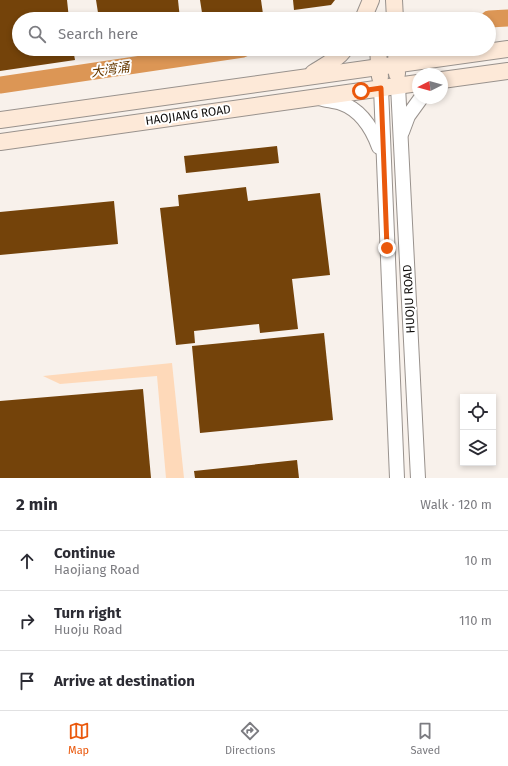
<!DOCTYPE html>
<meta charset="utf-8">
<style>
body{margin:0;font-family:"Fira Sans","Noto Sans SC",sans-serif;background:#f7f7f7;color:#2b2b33}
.controls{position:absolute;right:12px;bottom:12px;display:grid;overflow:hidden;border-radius:0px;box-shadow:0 2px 6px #0003}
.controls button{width:36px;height:36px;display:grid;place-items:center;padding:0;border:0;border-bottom:1px solid #e1e1e2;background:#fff;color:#2b2b33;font:20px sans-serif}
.compass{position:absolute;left:412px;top:68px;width:36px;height:36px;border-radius:50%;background:#fff;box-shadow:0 2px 6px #0003;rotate:264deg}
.stop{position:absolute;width:12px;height:12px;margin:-9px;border:3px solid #ea580c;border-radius:50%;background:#fff}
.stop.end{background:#ea580c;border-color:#fff;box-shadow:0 1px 4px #0008}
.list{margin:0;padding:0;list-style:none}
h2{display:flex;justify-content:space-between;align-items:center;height:52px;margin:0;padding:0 16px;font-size:17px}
h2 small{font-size:13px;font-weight:400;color:#7c7c81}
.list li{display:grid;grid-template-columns:26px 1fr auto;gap:12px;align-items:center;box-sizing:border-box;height:60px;padding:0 16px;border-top:1px solid #e1e1e2}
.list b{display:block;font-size:15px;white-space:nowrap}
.list p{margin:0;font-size:13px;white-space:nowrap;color:#7c7c81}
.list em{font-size:13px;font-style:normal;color:#7c7c81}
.icon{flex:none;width:22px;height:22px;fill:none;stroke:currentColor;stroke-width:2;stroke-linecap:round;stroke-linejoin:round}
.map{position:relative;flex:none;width:508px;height:478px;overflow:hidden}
.search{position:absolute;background:#fff;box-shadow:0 2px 6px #0003;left:12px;right:12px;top:12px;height:44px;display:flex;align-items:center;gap:10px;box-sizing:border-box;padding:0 14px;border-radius:22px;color:#7c7c81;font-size:15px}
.sheet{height:232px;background:#fff}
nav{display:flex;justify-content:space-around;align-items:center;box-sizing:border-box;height:56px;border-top:1px solid #e1e1e2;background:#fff;font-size:11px;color:#7c7c81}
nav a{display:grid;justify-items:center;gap:2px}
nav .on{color:#ea580c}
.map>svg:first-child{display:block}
</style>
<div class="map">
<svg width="508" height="478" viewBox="0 0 508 478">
<rect width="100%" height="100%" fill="#f8f1eb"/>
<!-- green -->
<polygon fill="#fed9b9" points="172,363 184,478 166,478 157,376 60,384 43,376"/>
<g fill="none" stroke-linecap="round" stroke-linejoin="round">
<!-- river -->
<g stroke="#dc9655" stroke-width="17">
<polyline points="489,19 508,18"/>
<polyline points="0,85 243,49"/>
</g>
</g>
<!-- building -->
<g fill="#74430a">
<polygon points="0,0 67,0 69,19 19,19 19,49 73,49 75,60 0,71"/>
<polygon points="96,0 178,0 180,19 99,19"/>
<polygon points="200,0 261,0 263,14 226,19 203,19"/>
<polygon points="293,0 335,0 331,5 294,10"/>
<polygon points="277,146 279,163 186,173 184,156"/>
<polygon points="246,187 248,201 320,193 330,275 292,279 298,329 260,333 259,324 194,331 195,343 176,345 160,208 179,206 178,195"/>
<polygon points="114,201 118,244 0,255 0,212"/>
<polygon points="324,333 333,420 200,433 192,346"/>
<polygon points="143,389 151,478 0,478 0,401"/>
<polygon points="297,460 299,478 195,478 194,471"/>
</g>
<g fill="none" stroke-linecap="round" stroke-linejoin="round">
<!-- tertiary casing -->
<g stroke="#99928d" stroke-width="16">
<g id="tertiary">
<polyline points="398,86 418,478"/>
<polyline points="381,88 397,478"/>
<path d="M319,98C326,100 334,101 341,103C361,110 372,128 379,147"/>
<polyline points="402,132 408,116 421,98"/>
</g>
</g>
<!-- secondary casing -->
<g stroke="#99928d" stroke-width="18">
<g id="secondary">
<polyline points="394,0 395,19"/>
<polyline points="363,19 371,0"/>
<polyline points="378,49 380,77"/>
<polyline points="396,49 397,74"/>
<path d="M313,73C324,66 337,60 345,49"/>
<polyline points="442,80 508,71"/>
<polyline points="0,120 508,49"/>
<polyline points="0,142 418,83"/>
</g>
</g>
<!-- tertiary -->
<use href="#tertiary" stroke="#fff" stroke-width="14"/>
<!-- secondary -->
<use href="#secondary" stroke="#fde9d8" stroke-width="16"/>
</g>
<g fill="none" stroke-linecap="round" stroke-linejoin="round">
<!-- route -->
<polyline stroke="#ea580c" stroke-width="5" points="361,91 381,88 387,248"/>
</g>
<g text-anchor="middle" stroke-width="4" stroke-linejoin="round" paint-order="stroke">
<!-- street labels -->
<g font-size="12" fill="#0f0d0b" stroke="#fff">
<text transform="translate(188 115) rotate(-8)" y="4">HAOJIANG ROAD</text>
<text transform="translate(409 299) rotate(-93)" y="4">HUOJU ROAD</text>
</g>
<!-- water labels -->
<g font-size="13" font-style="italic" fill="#663902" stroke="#fff">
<text transform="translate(110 69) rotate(-8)" y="5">大湾涌</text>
</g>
</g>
</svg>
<div class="controls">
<button><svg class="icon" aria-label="locate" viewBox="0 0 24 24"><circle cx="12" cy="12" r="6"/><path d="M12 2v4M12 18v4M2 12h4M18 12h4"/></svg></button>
<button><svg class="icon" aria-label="layers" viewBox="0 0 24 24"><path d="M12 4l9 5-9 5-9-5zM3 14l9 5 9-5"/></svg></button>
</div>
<svg class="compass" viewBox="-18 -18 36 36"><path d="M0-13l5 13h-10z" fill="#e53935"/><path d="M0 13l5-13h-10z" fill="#7c7c81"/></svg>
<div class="stop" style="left:361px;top:91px"></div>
<div class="stop end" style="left:387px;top:248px"></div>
<div class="search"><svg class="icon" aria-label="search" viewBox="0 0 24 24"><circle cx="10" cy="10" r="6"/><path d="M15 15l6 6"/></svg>Search here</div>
</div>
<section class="sheet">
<h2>2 min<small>Walk · 120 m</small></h2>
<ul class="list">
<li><svg class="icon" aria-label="ahead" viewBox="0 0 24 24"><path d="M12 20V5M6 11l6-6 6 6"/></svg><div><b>Continue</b><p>Haojiang Road</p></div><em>10 m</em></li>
<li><svg class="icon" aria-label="right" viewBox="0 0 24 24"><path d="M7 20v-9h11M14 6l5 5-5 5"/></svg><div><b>Turn right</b><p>Huoju Road</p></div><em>110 m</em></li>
<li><svg class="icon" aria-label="arrive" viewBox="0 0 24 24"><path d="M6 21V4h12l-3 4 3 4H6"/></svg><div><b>Arrive at destination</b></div></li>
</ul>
</section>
<nav>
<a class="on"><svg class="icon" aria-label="map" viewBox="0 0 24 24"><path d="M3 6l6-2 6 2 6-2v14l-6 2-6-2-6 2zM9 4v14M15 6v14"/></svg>Map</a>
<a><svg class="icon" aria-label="directions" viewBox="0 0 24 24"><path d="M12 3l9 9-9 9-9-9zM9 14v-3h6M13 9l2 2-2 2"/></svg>Directions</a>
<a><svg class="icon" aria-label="saved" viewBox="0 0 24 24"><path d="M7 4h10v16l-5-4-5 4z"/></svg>Saved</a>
</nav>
